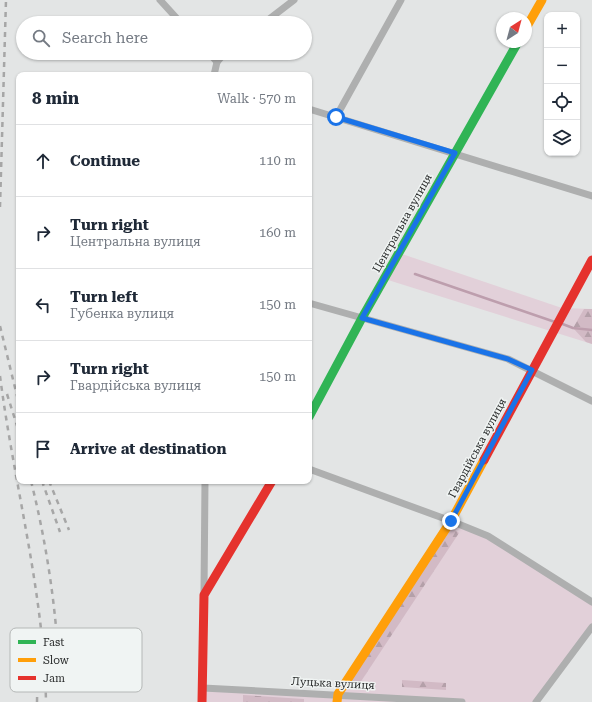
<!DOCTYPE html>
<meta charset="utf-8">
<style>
body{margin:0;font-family:"Roboto Serif",serif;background:#f6f6f7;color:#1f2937}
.controls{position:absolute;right:12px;top:12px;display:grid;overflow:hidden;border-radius:8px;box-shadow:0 1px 3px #0004}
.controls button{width:36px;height:36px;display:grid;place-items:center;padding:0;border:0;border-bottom:1px solid #e0e1e3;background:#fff;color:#1f2937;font:20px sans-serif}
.compass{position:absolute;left:496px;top:12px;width:36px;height:36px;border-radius:50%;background:#fff;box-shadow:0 1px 3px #0004;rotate:36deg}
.stop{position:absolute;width:12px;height:12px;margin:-9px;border:3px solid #1a73e8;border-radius:50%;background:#fff}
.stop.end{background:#1a73e8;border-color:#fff;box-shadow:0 1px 4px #0008}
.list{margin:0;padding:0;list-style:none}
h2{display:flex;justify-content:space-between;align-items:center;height:52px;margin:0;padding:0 16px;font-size:17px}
h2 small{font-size:13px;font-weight:400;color:#747a83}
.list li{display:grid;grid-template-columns:26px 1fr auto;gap:12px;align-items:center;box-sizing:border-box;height:72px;padding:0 16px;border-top:1px solid #e0e1e3}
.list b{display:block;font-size:15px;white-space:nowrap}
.list p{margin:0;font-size:13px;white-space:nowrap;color:#747a83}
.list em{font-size:13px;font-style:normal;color:#747a83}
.icon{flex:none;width:22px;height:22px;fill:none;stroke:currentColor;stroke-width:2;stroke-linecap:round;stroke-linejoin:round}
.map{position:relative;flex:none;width:592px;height:702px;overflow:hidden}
.search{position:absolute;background:#fff;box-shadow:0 1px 3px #0004;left:16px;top:16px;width:296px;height:44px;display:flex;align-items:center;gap:10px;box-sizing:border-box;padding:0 14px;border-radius:22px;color:#747a83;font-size:15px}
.panel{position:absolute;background:#fff;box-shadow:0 1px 3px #0004;left:16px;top:72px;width:296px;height:412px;border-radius:8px}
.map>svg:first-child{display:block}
</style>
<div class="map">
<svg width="592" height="702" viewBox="0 0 592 702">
<defs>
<pattern id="forest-firs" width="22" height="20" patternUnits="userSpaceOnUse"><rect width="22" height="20" fill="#d2bac5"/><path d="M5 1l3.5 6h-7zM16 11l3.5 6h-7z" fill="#b4a0a9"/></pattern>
</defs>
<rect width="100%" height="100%" fill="#e3e5e5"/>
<!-- grass -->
<g fill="#e2d0d9">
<polygon points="402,254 562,308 592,309 592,344 388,280"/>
<polygon points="451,521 488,536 592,602 592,627 536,702 205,702 205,689 338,694"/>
</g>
<!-- forest -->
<g fill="url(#forest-firs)">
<polygon points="584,309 592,309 592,344 586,342 573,328"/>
<polygon points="452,528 459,533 356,689 347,685"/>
<polygon points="402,680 446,683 446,690 402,687"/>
<polygon points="243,695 304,699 304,702 243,702"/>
</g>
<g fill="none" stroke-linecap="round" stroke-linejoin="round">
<!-- stream -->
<g stroke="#bd9ead" stroke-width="2.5">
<polyline points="415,274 555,322"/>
<polyline points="560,323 573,328 592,330"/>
</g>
<!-- street -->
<g stroke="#aeafaf" stroke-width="7">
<polyline points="160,0 181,23"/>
<polyline points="264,23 294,0"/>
<polyline points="209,53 217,62"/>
<polyline points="214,75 217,62 225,53"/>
<polyline points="309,109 592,196"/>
<polyline points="336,117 401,0"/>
<polyline points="309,303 508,359 592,401"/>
<polyline points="309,469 451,521 488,536 592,602"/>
<polyline points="204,593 205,481"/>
<polyline points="203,688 462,702"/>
<polyline points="536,702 592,627"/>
</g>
<!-- fast -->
<polyline stroke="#30b455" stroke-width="9" points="309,417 362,318 518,42"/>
<!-- slow -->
<g stroke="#ff9f0a" stroke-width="9">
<polyline points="526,28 542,0"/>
<polyline points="337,702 338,694 451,521 484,460"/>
</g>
<!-- jam -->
<g stroke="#e5322d" stroke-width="9">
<polyline points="484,460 592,260"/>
<polyline points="202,702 204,595 272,481"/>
</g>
<!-- rail -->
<g stroke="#a6a6a6" stroke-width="2.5" stroke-dasharray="5 5" stroke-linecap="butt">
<polyline points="0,207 6,0"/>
<polyline points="0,326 19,404"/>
<path d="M0,376C14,485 44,592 46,702"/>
<polyline points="7,394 19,432"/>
<path d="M31,481C45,537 54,594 58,651"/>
<polyline points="42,481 60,532"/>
<polyline points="49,481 69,530"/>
<polyline points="37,702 38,646"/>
</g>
</g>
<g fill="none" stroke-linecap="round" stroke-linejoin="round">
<!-- route -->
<polyline stroke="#1a73e8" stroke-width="5" points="336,117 455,153 362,318 508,359 532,370 451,521"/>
</g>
<g text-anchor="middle" stroke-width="3" stroke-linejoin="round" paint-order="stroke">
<!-- street labels -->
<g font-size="11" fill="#2a2c2c" stroke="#f0f4f3">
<text transform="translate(402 223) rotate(-61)" y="4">Центральна вулиця</text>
<text transform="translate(477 448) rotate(-62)" y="4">Гвардійська вулиця</text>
<text transform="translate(333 683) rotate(3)" y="4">Луцька вулиця</text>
</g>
</g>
<!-- legend -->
<rect x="10" y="628" width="132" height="64" rx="6" fill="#f0f4f3" stroke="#b5b8b7" stroke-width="1"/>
<rect x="18" y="640" width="18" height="4" fill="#30b455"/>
<rect x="18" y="658" width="18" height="4" fill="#ff9f0a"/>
<rect x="18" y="676" width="18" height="4" fill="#e5322d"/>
<g font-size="11" fill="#2a2c2c">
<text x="43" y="646">Fast</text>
<text x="43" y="664">Slow</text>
<text x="43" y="682">Jam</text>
</g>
</svg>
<div class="controls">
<button>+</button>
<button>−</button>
<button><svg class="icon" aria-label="locate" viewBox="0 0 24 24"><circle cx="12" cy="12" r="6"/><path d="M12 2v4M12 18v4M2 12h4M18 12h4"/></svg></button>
<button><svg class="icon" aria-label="layers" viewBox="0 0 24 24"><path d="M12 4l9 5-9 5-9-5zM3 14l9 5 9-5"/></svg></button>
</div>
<svg class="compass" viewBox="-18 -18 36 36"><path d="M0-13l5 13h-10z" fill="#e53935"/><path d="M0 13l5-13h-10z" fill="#747a83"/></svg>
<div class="stop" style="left:336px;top:117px"></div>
<div class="stop end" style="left:451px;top:521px"></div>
<div class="search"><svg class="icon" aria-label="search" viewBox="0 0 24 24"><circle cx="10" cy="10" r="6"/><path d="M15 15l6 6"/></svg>Search here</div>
<section class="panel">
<h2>8 min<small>Walk · 570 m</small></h2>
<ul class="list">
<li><svg class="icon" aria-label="ahead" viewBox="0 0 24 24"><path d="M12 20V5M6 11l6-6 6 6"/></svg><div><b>Continue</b></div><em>110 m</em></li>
<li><svg class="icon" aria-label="right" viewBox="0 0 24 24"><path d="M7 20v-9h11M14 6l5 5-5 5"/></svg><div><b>Turn right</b><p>Центральна вулиця</p></div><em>160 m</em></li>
<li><svg class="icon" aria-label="left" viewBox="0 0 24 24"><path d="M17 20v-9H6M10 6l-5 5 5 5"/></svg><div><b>Turn left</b><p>Губенка вулиця</p></div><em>150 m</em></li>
<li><svg class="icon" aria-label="right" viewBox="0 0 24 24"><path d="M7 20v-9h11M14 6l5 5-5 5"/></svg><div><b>Turn right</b><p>Гвардійська вулиця</p></div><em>150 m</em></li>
<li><svg class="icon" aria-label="arrive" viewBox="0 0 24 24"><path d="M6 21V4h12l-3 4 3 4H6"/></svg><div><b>Arrive at destination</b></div></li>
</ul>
</section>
</div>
